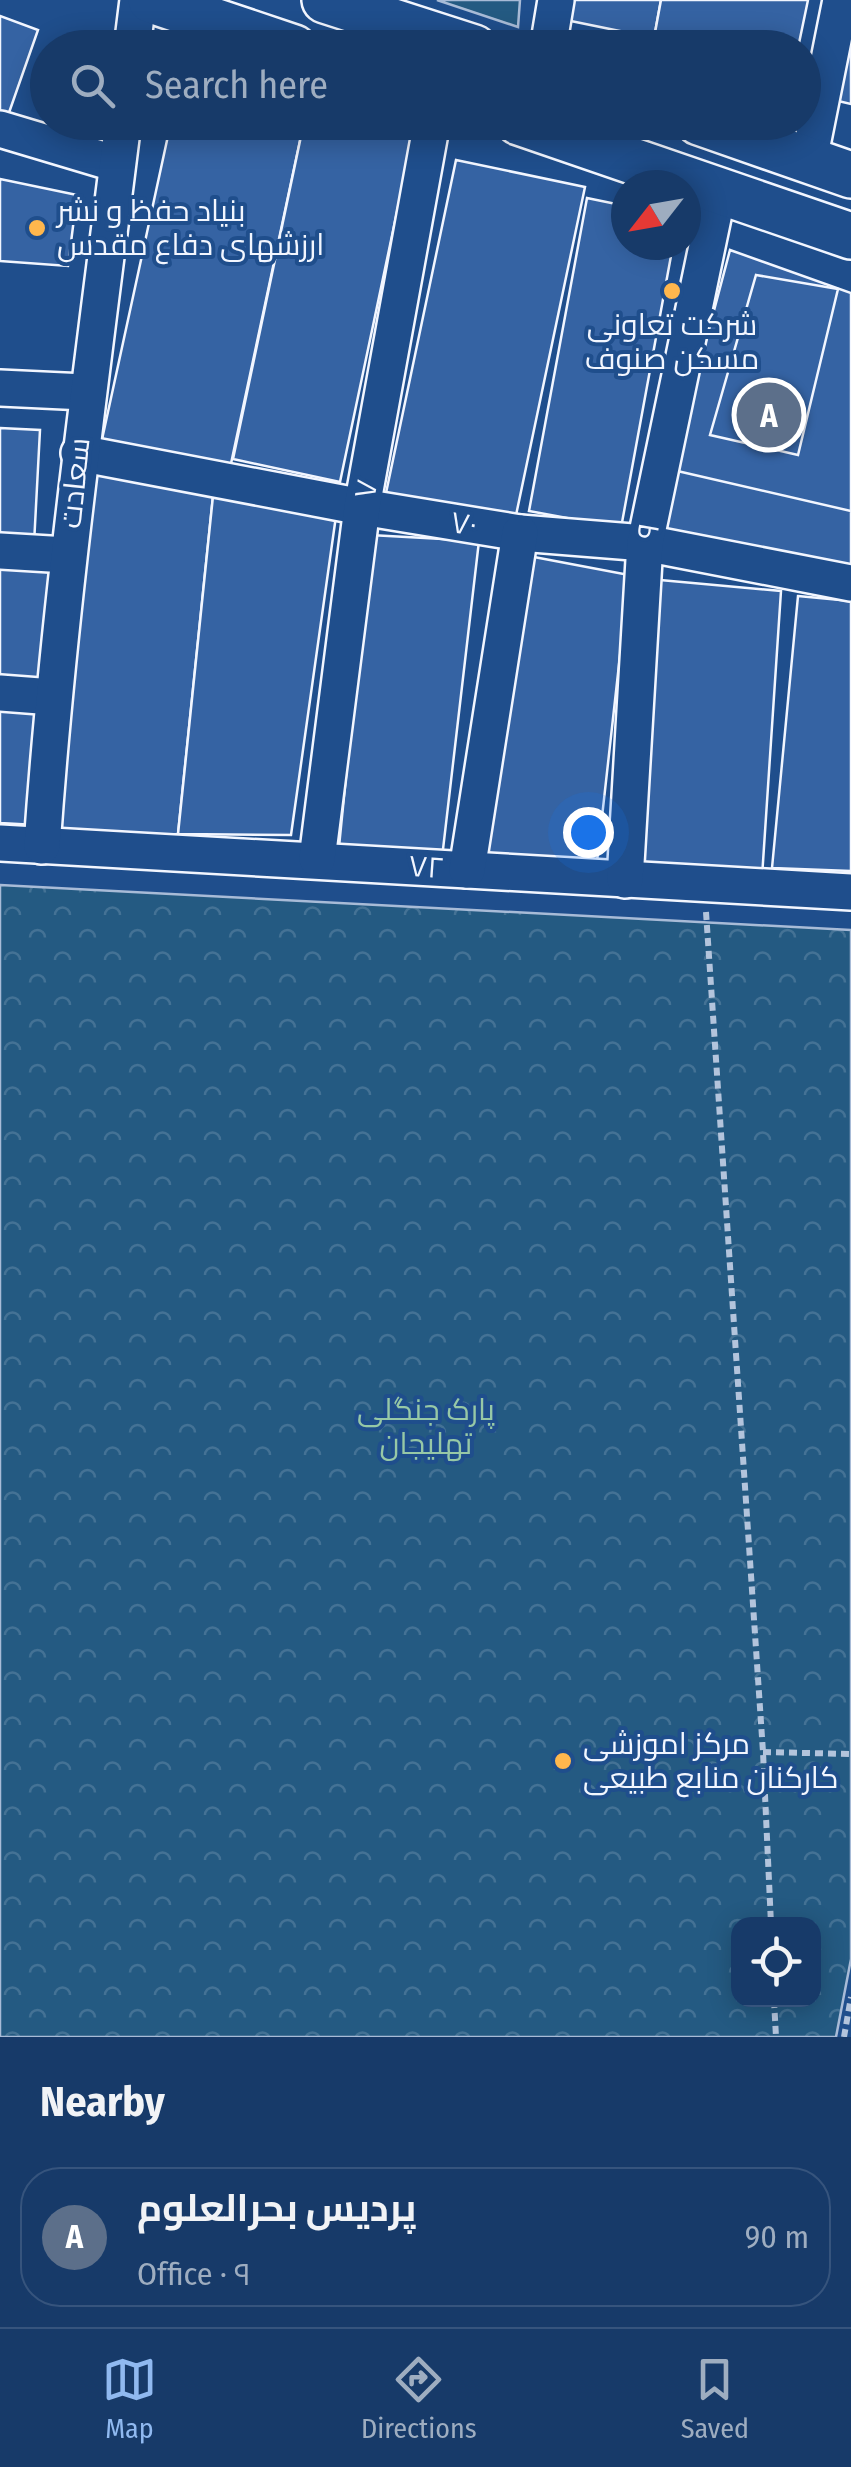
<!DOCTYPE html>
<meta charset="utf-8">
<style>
body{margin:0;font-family:"Fira Sans Condensed",Cairo,sans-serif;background:#20416f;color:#f1f3f6}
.controls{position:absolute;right:30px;bottom:30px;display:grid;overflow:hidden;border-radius:20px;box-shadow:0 5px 25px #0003}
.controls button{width:90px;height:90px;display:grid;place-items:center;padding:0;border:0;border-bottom:2px solid #36547d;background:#173a69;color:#f1f3f6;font:50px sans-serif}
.compass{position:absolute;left:611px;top:170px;width:90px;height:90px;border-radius:50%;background:#173a69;box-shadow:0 5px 25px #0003;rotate:239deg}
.you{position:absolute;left:588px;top:832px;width:35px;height:35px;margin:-25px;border:8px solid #fff;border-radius:50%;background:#1a73e8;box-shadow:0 0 0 15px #1a73e833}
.badge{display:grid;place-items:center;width:65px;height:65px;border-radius:50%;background:#90b9f0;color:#fff;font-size:32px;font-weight:700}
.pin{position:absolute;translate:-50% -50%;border:5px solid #fff;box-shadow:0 2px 10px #0006}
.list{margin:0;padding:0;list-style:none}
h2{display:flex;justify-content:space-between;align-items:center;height:130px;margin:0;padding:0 40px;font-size:42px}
h2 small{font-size:32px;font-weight:400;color:#9eadc0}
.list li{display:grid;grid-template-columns:65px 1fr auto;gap:30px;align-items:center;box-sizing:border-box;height:140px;margin:0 20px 20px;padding:0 20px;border:2px solid #36547d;border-radius:40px}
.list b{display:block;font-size:38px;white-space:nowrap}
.list p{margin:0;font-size:32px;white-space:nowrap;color:#9eadc0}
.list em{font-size:32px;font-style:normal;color:#9eadc0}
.icon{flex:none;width:55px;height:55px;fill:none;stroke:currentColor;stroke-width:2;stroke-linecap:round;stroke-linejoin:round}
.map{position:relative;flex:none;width:851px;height:2037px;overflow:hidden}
.search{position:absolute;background:#173a69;box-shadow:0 5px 25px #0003;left:30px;right:30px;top:30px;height:110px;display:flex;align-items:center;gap:25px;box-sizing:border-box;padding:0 35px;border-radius:55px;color:#9eadc0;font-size:38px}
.sheet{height:290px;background:#173a69}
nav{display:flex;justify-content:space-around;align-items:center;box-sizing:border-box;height:140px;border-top:2px solid #36547d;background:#173a69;font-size:28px;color:#9eadc0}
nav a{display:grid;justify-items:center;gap:5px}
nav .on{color:#90b9f0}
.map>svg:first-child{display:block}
</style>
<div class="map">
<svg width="851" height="2037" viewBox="0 0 851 2037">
<defs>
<pattern id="forest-crowns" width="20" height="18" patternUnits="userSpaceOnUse" patternTransform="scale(2.5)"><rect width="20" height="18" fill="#245a82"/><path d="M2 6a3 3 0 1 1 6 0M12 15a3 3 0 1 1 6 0" fill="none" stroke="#447295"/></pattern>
</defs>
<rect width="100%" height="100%" fill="#1f4e8c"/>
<!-- green -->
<polygon fill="#245a82" stroke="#a8bbd7" stroke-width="2.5" points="437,0 520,0 518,27"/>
<!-- forest -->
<path fill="url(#forest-crowns)" stroke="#a8bbd7" stroke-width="2.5" fill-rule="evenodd" d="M0,885L851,930V1959L836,2037H0ZM738,1924H814V2000H738Z"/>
<!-- building -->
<g fill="#3563a3" stroke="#f2f6ff" stroke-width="2.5">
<polygon points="565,0 661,0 654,38 561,19"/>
<polygon points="661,0 808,0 798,48 693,48 654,38"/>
<polygon points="0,16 38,30 5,124 0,122"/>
<polygon points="851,29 851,104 834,100"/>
<polygon points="171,122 304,122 229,473 101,444"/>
<polygon points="304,122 416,122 340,482 233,459"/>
<polygon points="456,160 585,187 515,520 386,493"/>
<polygon points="0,179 77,195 68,266 0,261"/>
<polygon points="587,198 626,206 626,245 673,245 621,528 529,511"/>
<polygon points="730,250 851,293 851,580 654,537"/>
<polygon points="756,275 838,289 798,455 710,435"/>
<polygon points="0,428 40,430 34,544 0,542"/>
<polygon points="95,470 213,496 178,834 54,836"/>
<polygon points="673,470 851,511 851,575 654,537"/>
<polygon points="213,496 336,516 291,835 178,834"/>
<polygon points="370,535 479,541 442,858 339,847"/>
<polygon points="534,557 629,575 597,862 486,853"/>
<polygon points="0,568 49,570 42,684 0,681"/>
<polygon points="660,580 781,591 762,877 642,863"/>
<polygon points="798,596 851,601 851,871 772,868"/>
<polygon points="0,710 41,712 36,825 0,823"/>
</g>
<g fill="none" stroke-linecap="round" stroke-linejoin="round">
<!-- minor casing -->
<g stroke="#f2f6ff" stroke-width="40">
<g id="minor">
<polyline points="132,48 138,0"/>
<polyline points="548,48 556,0"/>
<polyline points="0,129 117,164"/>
<polyline points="809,160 841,0"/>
<polyline points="0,388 85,392"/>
<polyline points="79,453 362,507 520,533 645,543 851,583"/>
<polyline points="0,551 67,555"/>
<polyline points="0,693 53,697"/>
<polyline points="0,843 851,892"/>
<path d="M42,846C59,603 93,364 123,122"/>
<polyline points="317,859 362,507 432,122"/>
<polyline points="467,870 520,533"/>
<polyline points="625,880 645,543 719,189"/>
</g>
</g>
<!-- major casing -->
<g stroke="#f2f6ff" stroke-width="50">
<g id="major">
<polyline points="151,0 294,48"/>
<polyline points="325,0 474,48"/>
<polyline points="519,122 851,236"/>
<polyline points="699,122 851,175"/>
</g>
</g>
<!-- path -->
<g stroke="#b3c4dc" stroke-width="6" stroke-dasharray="8 5" stroke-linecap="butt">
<polyline points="706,912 763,1752 771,1924"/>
<polyline points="763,1752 851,1754"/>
<polyline points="774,2000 776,2037"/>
<polyline points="844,2037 851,1997"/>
</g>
<!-- minor -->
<use href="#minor" stroke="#1f4e8c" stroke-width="35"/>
<!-- major -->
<use href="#major" stroke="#1f4e8c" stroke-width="45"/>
</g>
<!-- markers -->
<g fill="#ffb74d" stroke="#1f4e8c" stroke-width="4">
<circle cx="37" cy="228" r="10"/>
<circle cx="672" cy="291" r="10"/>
<circle cx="563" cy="1761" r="10"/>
</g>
<g text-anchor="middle" stroke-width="8" stroke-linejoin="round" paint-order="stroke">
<!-- poi labels -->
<g font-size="30" fill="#f2f6ff" stroke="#1f4e8c" text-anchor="start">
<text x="57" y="221">بنیاد حفظ و نشر<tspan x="57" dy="34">ارزشهای دفاع مقدس</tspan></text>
<text x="672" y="335" text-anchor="middle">شرکت تعاونی<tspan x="672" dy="34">مسکن صنوف</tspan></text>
<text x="583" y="1754">مرکز اموزشی<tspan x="583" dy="34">کارکنان منابع طبیعی</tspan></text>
</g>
<!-- street labels -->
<g font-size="30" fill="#f2f6ff" stroke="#1f4e8c">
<text transform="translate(75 483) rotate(-84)" y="10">سعادت</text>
<text transform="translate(366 489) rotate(-80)" y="10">۷</text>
<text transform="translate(464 524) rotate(9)" y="10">۷۰</text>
<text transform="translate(648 531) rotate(-80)" y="10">۹</text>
<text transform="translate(426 867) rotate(4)" y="10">۷۲</text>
</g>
<!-- park labels -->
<g font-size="30" fill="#97c8a6" stroke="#1f4e8c">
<text x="426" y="1420">پارک جنگلی<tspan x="426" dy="34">تهلیجان</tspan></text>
</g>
</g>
</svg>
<div class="controls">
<button><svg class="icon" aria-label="locate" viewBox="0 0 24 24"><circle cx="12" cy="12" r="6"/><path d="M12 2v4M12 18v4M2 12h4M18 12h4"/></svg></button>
</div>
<svg class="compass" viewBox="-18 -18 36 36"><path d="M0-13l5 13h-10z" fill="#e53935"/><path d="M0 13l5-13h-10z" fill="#9eadc0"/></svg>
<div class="you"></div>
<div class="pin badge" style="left:769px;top:415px;background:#5c6f8a">A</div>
<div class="search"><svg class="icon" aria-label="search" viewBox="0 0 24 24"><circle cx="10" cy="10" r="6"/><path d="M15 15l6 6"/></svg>Search here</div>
</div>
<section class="sheet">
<h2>Nearby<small></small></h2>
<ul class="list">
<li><span class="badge" style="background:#5c6f8a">A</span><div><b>پردیس بحرالعلوم</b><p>Office · ۹</p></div><em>90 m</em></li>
</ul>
</section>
<nav>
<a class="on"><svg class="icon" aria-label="map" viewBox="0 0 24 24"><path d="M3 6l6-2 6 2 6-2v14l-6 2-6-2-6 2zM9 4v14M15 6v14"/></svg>Map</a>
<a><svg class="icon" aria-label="directions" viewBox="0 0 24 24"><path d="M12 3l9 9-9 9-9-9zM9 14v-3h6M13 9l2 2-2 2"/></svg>Directions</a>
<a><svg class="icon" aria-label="saved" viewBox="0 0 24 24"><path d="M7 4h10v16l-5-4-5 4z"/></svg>Saved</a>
</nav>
